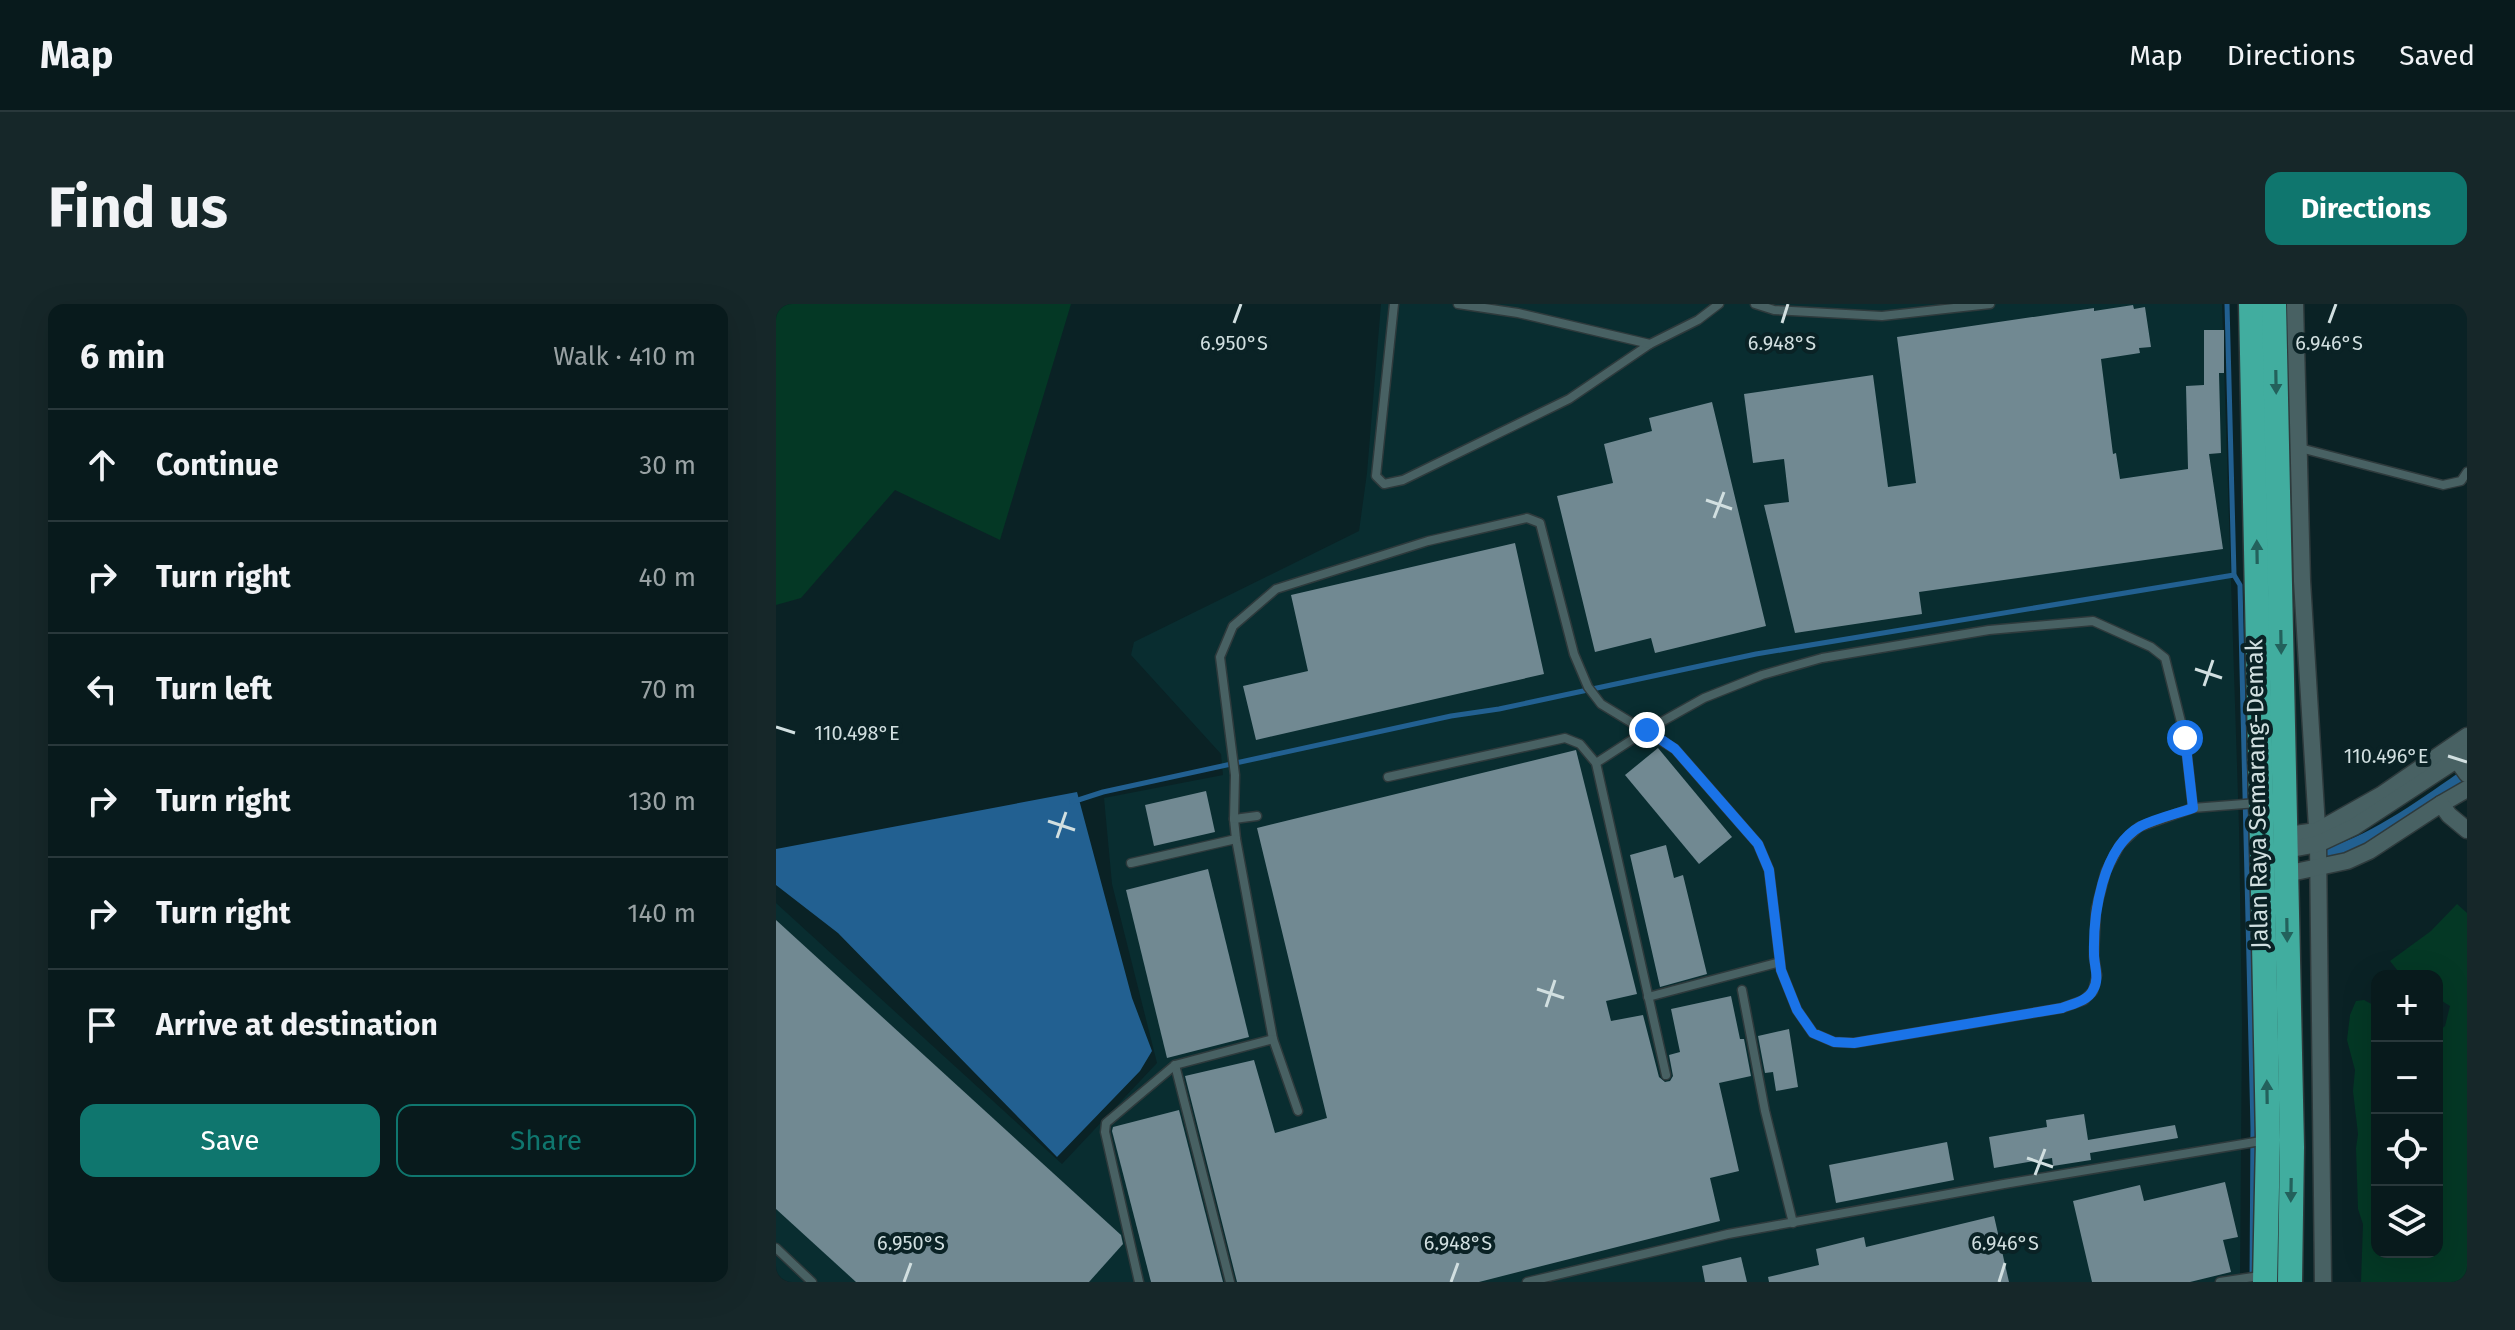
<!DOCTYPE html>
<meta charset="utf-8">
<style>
body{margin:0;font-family:"Fira Sans",sans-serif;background:#162729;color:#f1f3f6}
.controls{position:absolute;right:24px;bottom:24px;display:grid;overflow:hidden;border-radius:16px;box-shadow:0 8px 32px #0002}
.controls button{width:72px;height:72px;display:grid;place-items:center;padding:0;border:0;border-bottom:2px solid #29383b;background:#081a1c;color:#f1f3f6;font:40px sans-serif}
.stop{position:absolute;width:24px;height:24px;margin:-18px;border:6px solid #1a73e8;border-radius:50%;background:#fff}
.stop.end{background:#1a73e8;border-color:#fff;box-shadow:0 2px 8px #0008}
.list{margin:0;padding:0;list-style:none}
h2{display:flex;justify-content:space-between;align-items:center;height:104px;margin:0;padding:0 32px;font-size:34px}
h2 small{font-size:26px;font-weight:400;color:#98a1a3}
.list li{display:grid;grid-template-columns:52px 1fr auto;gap:24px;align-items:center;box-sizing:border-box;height:112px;padding:0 32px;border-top:2px solid #29383b}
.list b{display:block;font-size:30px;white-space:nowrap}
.list em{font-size:26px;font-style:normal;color:#98a1a3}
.actions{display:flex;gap:16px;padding:24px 32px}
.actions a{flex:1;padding:18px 0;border:2px solid #0f766e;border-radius:16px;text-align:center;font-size:28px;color:#0f766e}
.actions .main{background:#0f766e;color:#fff}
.icon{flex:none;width:44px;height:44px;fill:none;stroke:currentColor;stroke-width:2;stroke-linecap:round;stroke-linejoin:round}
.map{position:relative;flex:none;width:1691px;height:978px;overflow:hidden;border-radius:16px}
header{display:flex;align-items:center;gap:48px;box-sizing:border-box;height:112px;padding:0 40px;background:#081a1c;border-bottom:2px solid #29383b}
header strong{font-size:38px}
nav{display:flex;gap:44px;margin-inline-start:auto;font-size:28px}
.intro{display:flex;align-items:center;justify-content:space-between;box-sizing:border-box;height:192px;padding:0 48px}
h1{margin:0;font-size:56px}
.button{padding:20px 36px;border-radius:16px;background:#0f766e;color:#fff;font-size:28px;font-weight:700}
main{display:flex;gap:48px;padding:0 48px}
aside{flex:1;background:#081a1c;border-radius:16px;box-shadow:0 8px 32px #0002}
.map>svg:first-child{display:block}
</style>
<header>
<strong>Map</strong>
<nav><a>Map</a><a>Directions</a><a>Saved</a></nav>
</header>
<div class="intro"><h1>Find us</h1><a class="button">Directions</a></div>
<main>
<aside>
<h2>6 min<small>Walk · 410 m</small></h2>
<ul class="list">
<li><svg class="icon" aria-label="ahead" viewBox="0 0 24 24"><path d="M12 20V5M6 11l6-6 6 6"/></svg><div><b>Continue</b></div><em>30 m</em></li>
<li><svg class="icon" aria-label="right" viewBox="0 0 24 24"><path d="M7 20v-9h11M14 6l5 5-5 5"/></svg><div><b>Turn right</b></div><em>40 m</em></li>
<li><svg class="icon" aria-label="left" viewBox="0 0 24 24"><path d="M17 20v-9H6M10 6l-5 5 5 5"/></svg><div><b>Turn left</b></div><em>70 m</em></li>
<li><svg class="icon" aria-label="right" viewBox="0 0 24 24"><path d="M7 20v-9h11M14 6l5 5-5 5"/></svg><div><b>Turn right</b></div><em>130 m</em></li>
<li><svg class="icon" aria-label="right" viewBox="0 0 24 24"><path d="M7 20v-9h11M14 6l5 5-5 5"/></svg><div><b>Turn right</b></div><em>140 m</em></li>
<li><svg class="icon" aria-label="arrive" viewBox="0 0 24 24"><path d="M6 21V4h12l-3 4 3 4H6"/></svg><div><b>Arrive at destination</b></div></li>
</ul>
<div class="actions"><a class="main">Save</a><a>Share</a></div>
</aside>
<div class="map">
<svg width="1691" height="978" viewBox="0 0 1691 978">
<rect width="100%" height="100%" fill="#0a2225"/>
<!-- built -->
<polygon fill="#092d30" points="605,0 1446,0 1463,523 1466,720 1464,978 0,978 0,599 286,860 381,759 336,580 328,494 447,471 445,450 355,351 358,338 583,227 591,169"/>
<!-- green -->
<g fill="#043825">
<polygon points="0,0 295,0 224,236 119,186 25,294 0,301"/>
<polygon points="1681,600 1691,609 1691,978 1585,978 1587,920 1582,905 1580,844 1582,830 1577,787 1579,766 1571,736 1574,711 1580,697 1588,696 1601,703 1601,948 1661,948 1661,729 1669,722 1674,702 1661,694 1661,672 1626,672 1614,657 1655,627"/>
</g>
<!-- water -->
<g fill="#226091">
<path d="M1691,463V479L1569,554H1550L1549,545C1601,528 1646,494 1691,463Z"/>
<polygon points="301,488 356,694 376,747 364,767 281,853 62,629 0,581 0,545"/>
</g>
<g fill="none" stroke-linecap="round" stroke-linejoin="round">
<!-- stream -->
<g stroke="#226091" stroke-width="5">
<polyline points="1451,0 1458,271 1464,281 1477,824 1476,978"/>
<polyline points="296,498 327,488 675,412 723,405 980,350 1458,271"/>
</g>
</g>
<!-- building -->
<g fill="#718992">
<polygon points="1357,1 1358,5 1369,3 1375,43 1363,44 1364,49 1325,55 1337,150 1340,149 1344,175 1412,165 1410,82 1428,81 1428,26 1448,26 1448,69 1443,69 1445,149 1433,150 1447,245 1143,288 1146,310 1019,329 988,201 1013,198 1008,155 977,159 968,90 1097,71 1112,183 1140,179 1121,33 1318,4 1318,7"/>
<polygon points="936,98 990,322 879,349 875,334 819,348 781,192 837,179 828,140 876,127 873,114"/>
<polygon points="739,239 768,370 480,436 467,382 532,367 515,291"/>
<polygon points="882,444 956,533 923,560 849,471"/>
<polygon points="800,446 861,690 830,697 835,717 867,711 883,773 889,778 894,777 897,772 893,751 904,748 895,705 955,692 964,735 968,735 975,772 943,779 963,867 934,874 944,917 703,978 461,978 409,772 478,756 499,829 551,814 481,524"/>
<polygon points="430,487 439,528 378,542 369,501"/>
<polygon points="890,541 898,574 907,571 931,670 884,683 854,551"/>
<polygon points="432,565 473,733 391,754 350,586"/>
<polygon points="0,616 345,931 347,940 313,978 80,978 0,905"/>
<polygon points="1013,725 1022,783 1000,787 997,768 989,769 982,732"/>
<polygon points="403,806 447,978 375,978 336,827 337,823"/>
<polygon points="1308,810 1312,836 1399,821 1402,834 1314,849 1315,856 1277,862 1276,854 1218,864 1213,833 1271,823 1270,816"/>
<polygon points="1171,838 1178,876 1060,899 1053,861"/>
<polygon points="1449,878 1462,933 1447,936 1455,968 1414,978 1316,978 1297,897 1364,881 1368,897"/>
<polygon points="1218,912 1233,978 993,978 992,973 1043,961 1040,945 1088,933 1090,943"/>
<polygon points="965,953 971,978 929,978 926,962"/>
</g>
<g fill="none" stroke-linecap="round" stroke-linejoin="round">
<!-- lane casing -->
<g stroke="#2e3a3c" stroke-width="11">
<g id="lane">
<polyline points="618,0 600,172 608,180 627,176 793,95 874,40"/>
<polyline points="682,0 742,9 874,40 922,16 943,0"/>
<polyline points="979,0 998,6 1106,12 1214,0"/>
<polyline points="1524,144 1667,181 1685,177 1691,168"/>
<polyline points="820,459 871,426 928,394 986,371 1046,354 1213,326 1317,317 1375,343 1389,354 1409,434 1417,504"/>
<polyline points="612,473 789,434 804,440 820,459 890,771"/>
<polyline points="481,512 458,515 460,535 497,735 522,807"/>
<polyline points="458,515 459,471 444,353 457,322 500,285 652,237 751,214 764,219 798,350 812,383 825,400 899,445 982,540 993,566 1005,666 1021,706 1037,729 1058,738 1078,739 1180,722 1286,704 1308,696 1317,687 1321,671 1318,653 1320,605 1330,567 1344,541 1363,523 1417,504 1481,499"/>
<polyline points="355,559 460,535"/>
<polyline points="966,686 989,807 1017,919"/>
<polyline points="872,693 1004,658"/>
<polyline points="399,761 454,978"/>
<polyline points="0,944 36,978"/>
<polyline points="363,978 329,828 330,819 399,761 497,735"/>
<polyline points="751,978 952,930 1228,880 1491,836"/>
<polyline points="1444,978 1484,972"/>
</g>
</g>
<!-- street casing -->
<g stroke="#2e3a3c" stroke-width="19">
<g id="street">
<polyline points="1519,0 1526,277 1542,540 1547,978"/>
<polyline points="1681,456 1691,470"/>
<polyline points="1665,500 1691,485"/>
<polyline points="1510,531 1541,527 1605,491 1691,432"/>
<polyline points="1510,546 1542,540 1578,523 1691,449"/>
<polyline points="1510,570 1571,557 1593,547 1665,500 1673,511 1691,526"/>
</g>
</g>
<!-- highway casing -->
<g stroke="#2e3a3c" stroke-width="27">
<g id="highway">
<polyline points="1475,0 1492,836 1489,978"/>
<polyline points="1498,0 1516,843 1514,978"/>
</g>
</g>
<!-- lane -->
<use href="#lane" stroke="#486163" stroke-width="8"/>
<!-- street -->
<use href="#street" stroke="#486163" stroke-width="16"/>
<!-- highway -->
<use href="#highway" stroke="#41ad9f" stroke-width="24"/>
</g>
<!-- one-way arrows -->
<defs><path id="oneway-solid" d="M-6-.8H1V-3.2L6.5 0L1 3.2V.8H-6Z" transform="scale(2)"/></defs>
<g fill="#23615c">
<use href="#oneway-solid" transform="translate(1500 78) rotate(89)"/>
<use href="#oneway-solid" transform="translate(1481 248) rotate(-91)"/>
<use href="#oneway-solid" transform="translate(1505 338) rotate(89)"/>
<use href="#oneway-solid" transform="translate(1511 626) rotate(89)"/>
<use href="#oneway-solid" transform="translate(1491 788) rotate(-91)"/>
<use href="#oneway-solid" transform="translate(1515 886) rotate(91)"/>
</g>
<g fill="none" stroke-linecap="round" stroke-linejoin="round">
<!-- route -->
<path stroke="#1a73e8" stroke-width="10" d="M871,426L899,445L982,540L993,566L1005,666L1021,706L1037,729L1058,738L1078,739L1286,704C1296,700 1312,697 1317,686C1324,675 1318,662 1318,650C1317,611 1326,543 1365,522C1381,514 1400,510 1417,504L1409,434"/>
</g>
<!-- ticks -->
<path fill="none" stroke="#d1dfe0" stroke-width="3" d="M458,19L465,0M1006,19L1012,0M1553,19L1560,0M930,196L956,205M938,214L948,188M1419,365L1446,374M1428,382L1437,356M0,423L19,429M1672,452L1691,458M272,517L299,526M281,534L290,508M761,685L788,694M770,703L779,676M1251,854L1277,863M1259,871L1269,845M128,978L135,959M675,978L682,959M1223,978L1229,959"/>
<g text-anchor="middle" stroke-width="8" stroke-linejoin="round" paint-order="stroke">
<!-- street labels -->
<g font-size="24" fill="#d1dfe0" stroke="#0a2225">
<text transform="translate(1481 490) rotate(-91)" y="8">Jalan Raya Semarang-Demak</text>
</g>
</g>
<g font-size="20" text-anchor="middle" fill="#d1dfe0" stroke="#0a2225" stroke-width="8" stroke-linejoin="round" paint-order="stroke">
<text x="458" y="46">6.950°S</text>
<text x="1006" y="46">6.948°S</text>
<text x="1553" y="46">6.946°S</text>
<text x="81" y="436">110.498°E</text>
<text x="1610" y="459">110.496°E</text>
<text x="135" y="946">6.950°S</text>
<text x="682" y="946">6.948°S</text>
<text x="1229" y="946">6.946°S</text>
</g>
</svg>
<div class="controls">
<button>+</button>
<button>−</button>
<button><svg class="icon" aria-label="locate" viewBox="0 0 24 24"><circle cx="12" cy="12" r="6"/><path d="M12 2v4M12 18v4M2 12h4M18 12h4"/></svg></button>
<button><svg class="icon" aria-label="layers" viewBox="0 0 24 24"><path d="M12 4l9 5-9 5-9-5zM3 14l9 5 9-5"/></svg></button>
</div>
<div class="stop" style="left:1409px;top:434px"></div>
<div class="stop end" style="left:871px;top:426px"></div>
</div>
</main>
